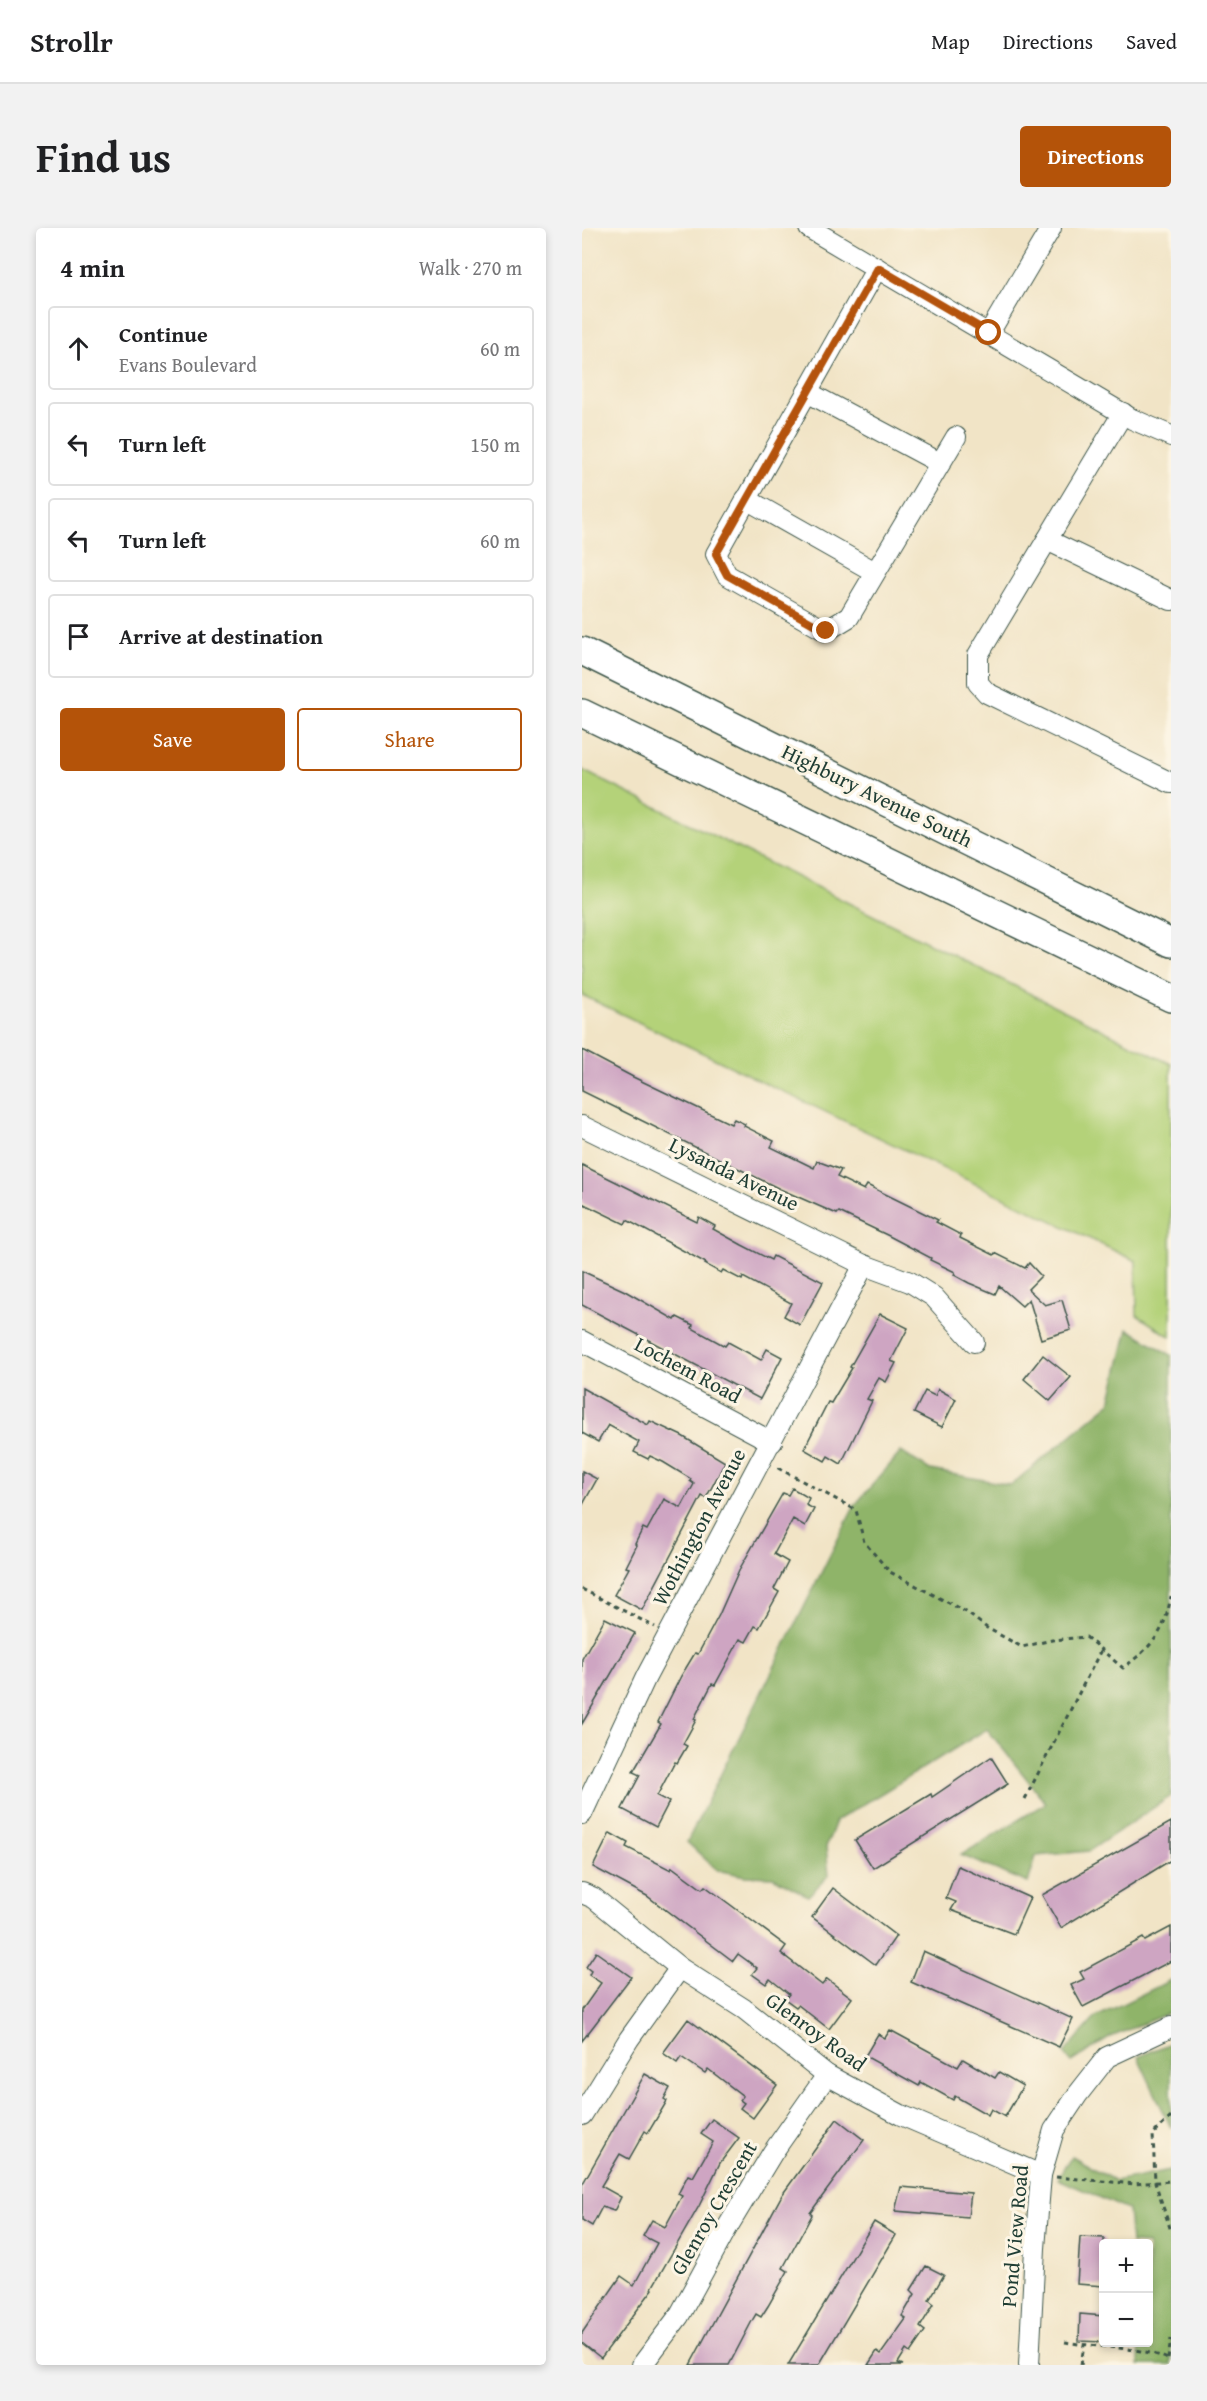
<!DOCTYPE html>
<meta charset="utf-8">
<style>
body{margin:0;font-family:"Gentium Book Plus",serif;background:#f2f2f2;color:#202124}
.controls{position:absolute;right:18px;bottom:18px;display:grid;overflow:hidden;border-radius:6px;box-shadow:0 3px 9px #0003}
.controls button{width:54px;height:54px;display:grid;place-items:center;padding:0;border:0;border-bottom:2px solid #e0e0e0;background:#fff;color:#202124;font:30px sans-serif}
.stop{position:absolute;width:18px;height:18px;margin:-14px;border:4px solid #b45309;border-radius:50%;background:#fff}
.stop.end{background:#b45309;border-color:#fff;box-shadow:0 2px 6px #0008}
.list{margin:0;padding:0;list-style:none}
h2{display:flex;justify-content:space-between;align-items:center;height:78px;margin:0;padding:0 24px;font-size:26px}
h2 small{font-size:20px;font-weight:400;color:#757577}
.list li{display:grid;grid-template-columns:39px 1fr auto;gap:18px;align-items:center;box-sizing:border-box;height:84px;margin:0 12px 12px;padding:0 12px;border:2px solid #e0e0e0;border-radius:6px}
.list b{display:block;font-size:22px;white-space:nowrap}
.list p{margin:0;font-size:20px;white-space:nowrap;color:#757577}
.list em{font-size:20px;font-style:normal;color:#757577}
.actions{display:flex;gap:12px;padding:18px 24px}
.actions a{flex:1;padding:14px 0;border:2px solid #b45309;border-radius:6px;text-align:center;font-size:21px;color:#b45309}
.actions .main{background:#b45309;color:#fff}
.icon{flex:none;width:33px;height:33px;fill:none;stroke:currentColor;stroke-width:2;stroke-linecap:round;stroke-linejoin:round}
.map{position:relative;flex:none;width:589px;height:2137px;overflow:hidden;border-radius:6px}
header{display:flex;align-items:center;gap:36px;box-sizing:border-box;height:84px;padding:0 30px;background:#fff;border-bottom:2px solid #e0e0e0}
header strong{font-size:28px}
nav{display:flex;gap:33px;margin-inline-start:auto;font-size:21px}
.intro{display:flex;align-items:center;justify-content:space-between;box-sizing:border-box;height:144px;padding:0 36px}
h1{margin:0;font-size:42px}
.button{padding:15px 27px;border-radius:6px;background:#b45309;color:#fff;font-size:21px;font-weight:700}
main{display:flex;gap:36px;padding:0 36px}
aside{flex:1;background:#fff;border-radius:6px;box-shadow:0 3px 9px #0003}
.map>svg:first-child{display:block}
</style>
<header>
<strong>Strollr</strong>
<nav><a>Map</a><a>Directions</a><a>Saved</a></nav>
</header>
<div class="intro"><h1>Find us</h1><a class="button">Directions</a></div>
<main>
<aside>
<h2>4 min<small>Walk · 270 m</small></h2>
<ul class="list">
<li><svg class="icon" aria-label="ahead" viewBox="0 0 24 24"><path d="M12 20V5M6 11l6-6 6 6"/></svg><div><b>Continue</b><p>Evans Boulevard</p></div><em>60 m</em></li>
<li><svg class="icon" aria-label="left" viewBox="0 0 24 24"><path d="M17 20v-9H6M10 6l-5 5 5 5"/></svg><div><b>Turn left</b></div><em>150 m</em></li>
<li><svg class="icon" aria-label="left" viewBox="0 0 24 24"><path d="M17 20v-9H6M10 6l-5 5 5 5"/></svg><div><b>Turn left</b></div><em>60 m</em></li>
<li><svg class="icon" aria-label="arrive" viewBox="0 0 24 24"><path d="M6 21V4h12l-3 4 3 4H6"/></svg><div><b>Arrive at destination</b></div></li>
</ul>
<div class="actions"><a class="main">Save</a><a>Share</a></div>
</aside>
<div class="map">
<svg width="589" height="2137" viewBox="0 0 589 2137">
<rect width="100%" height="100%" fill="#fcf5e5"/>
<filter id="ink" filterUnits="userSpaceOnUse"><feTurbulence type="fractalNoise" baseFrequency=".0167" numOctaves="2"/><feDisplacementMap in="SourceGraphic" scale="12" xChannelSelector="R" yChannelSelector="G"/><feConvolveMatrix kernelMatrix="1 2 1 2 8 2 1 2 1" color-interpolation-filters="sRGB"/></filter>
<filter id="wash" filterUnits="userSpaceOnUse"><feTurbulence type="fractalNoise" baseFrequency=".008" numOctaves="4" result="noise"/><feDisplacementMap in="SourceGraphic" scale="24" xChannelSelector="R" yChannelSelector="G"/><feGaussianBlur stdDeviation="1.35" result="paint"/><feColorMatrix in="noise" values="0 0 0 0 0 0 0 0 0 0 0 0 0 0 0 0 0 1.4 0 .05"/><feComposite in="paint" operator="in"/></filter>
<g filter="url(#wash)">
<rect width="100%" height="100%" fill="#f1e4c6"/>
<!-- green -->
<polygon fill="#b4d279" stroke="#6a8856" stroke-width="1.5" points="0,542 589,836 589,1109 555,1087 554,1033 0,767"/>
<!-- forest -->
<g fill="#8fb469" stroke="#57784e" stroke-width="1.5">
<polygon points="546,1101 589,1127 589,1568 507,1623 454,1628 446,1655 379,1627 464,1575 405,1501 254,1593 244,1619 247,1647 226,1668 191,1649 163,1648 135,1642 105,1614 273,1277 319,1224 348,1242 429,1257 528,1175"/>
<polygon points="589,1752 589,1784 529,1809 489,1834 482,1825 514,1789"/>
<polygon points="589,1815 589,1900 556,1829"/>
<polygon points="489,1928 533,1953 589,1942 589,2137 557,2137 557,2115 566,2114 566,2016 549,2015 546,1982 476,1951"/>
</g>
<g id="blocks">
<!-- building -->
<g fill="#cea5c2">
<polygon points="0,822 51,849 149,896 152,891 163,896 162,898 192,913 189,919 224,936 232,940 235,933 259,942 255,949 282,962 285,957 356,992 354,994 379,1007 378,1010 412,1027 413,1025 443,1040 447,1035 459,1048 446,1061 463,1077 480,1072 489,1102 459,1111 447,1071 440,1078 417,1058 413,1066 387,1055 372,1047 373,1044 348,1032 349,1030 307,1008 257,984 255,986 198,961 0,863"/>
<polygon points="0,937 115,994 117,989 133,998 131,1001 160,1017 189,1032 191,1028 241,1054 218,1097 202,1088 209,1075 161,1049 160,1052 141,1042 139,1045 123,1036 124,1035 45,992 43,996 0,975"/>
<polygon points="0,1043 43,1063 93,1092 95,1089 111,1097 110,1100 143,1118 146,1114 179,1132 185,1121 200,1129 178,1171 0,1077"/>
<polygon points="298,1086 326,1100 309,1133 314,1135 304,1154 297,1150 285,1171 290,1173 259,1236 246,1228 243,1233 222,1221 246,1174 249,1175 270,1140 268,1139"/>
<polygon points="461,1127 489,1149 468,1173 442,1151"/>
<polygon points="0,1160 66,1197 68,1193 100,1208 143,1234 124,1270 120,1268 60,1382 32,1367 47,1340 44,1339 55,1317 53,1316 61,1300 65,1302 82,1271 99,1280 112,1256 108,1253 109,1251 81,1234 68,1228 66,1231 52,1224 57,1214 26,1197 16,1214 0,1205"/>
<polygon points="356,1161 374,1171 360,1199 332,1185 343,1163 353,1168"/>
<polygon points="0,1243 15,1251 0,1278"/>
<polygon points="210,1260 227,1270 224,1277 232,1281 223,1298 211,1291 192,1326 206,1334 192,1361 197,1364 177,1400 173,1398 164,1414 158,1411 133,1457 130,1456 112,1491 114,1492 101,1516 105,1518 95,1535 93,1534 75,1568 87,1574 74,1599 40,1581 58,1547 51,1544 79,1496 76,1494 99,1448 113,1425 116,1426 137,1387 157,1342 201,1265 206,1267"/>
<polygon points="23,1390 53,1405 0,1496 0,1431"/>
<polygon points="409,1529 426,1556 291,1640 273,1612 349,1566 350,1569"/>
<polygon points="589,1594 589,1632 479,1700 460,1667"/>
<polygon points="28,1605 46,1615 44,1619 89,1642 90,1639 120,1661 123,1658 204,1718 199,1725 240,1757 245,1751 270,1770 247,1801 216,1777 214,1779 203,1771 207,1766 188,1751 184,1756 170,1746 175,1740 156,1726 151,1733 65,1668 11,1639"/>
<polygon points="376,1638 448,1670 432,1706 369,1682 374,1674 364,1670"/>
<polygon points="251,1660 314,1708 294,1737 230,1689"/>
<polygon points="589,1699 589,1733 501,1779 489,1757 502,1751 498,1744 561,1710 563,1713"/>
<polygon points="341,1723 491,1791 477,1819 329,1754"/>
<polygon points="14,1724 49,1749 0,1813 0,1782 19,1755 7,1747 9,1743 4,1739"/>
<polygon points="106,1791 195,1857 171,1890 158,1880 162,1875 158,1872 161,1868 126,1841 123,1845 99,1829 95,1835 81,1825"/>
<polygon points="308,1802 376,1839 381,1831 413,1850 417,1844 441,1858 423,1889 409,1881 406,1887 373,1868 371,1872 339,1854 337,1858 283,1828 296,1806 303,1810"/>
<polygon points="63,1846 88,1860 82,1871 85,1873 66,1905 63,1903 47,1931 38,1926 19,1958 39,1969 32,1983 20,1979 10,1998 0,1992 0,1957"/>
<polygon points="130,1891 157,1910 138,1935 117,1978 70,2060 71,2061 19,2130 0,2115 0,2105 39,2048 52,2057 75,2015 61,2008 70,1992 83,1999 100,1968 96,1966 106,1947 111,1949 131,1914 119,1906"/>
<polygon points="255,1891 282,1912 228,1985 230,1987 201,2040 206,2043 186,2078 179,2089 174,2086 171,2091 147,2137 108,2137 200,1967"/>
<polygon points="319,1959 389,1965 386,1989 313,1983"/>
<polygon points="292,1994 314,2007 237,2137 206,2137"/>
<polygon points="498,2009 522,2010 522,2058 495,2056"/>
<polygon points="344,2038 362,2047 347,2072 352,2076 338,2099 343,2103 328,2125 324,2122 316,2135 321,2137 286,2137 295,2123 299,2126 324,2091 320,2088 333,2066 329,2062"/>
<polygon points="498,2086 522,2088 522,2114 497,2113"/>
</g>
</g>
</g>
<g filter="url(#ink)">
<use href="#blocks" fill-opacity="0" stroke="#3e564a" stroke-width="1.5"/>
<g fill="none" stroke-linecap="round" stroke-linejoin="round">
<!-- minor casing -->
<g stroke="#3e564a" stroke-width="22">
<g id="minor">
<polyline points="227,0 550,191 589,208"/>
<polyline points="295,40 134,326 145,347 244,403 267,389 374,209"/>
<polyline points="407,105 469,0"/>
<polyline points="225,164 358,235"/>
<polyline points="541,185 396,427 396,455 405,465 589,555"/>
<polyline points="164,271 293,344"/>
<polyline points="465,312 589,372"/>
<polyline points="0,898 282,1037 328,1054 352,1069 392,1114"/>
<polyline points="0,1113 190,1214"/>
<polyline points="0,1586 64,1449 282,1037"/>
<polyline points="0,1665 12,1670 98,1740 162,1781 245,1847 319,1887 459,1947"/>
<polyline points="0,1887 47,1811 98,1740"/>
<polyline points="60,2137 97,2088 145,2000 191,1924 245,1847"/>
<polyline points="447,2137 453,2020 459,1947 472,1902 496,1866 525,1829 589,1799"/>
</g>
</g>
<!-- highway casing -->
<g stroke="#3e564a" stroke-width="30">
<g id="highway">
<polyline points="0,423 589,715"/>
<polyline points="0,485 589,770"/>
</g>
</g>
<!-- path -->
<g stroke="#3e564a" stroke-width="3" stroke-dasharray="4.5 4.5" stroke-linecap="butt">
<path d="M196,1240L274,1282L282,1314L308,1344L384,1384L405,1400L440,1419L470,1412L504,1409L541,1440C571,1417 582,1407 589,1368"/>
<polyline points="0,1361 73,1399"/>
<polyline points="443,1571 519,1422"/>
<polyline points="589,1889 571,1906 573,1954 589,2003"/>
<polyline points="474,1949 553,1956 589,1953"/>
<path d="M483,2114C510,2119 568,2119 589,2133"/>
<polyline points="586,2131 589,2111"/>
<polyline points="499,2137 502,2117"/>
</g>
<!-- minor -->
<use href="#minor" stroke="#fff" stroke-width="20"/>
<!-- highway -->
<use href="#highway" stroke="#fff" stroke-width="27"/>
</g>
</g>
<g fill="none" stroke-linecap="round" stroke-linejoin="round" filter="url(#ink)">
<!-- route -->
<polyline stroke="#b45309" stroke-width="8" points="244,403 145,347 134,326 296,40 407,105"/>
</g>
<g text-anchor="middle" stroke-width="6" stroke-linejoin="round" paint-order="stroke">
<!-- street labels -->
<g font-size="21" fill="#1f3d34" stroke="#fcf5e5">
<text transform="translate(295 568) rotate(26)" y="7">Highbury Avenue South</text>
<text transform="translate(152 946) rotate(26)" y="7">Lysanda Avenue</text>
<text transform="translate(106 1142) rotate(28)" y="7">Lochem Road</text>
<text transform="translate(117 1299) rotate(-62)" y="7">Wothington Avenue</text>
<text transform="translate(234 1804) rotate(36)" y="7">Glenroy Road</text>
<text transform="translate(132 1980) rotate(-60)" y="7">Glenroy Crescent</text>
<text transform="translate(433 2008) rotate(-85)" y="7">Pond View Road</text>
</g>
</g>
</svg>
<div class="controls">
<button>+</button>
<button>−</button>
</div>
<div class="stop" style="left:407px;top:105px"></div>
<div class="stop end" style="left:244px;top:403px"></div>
</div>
</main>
